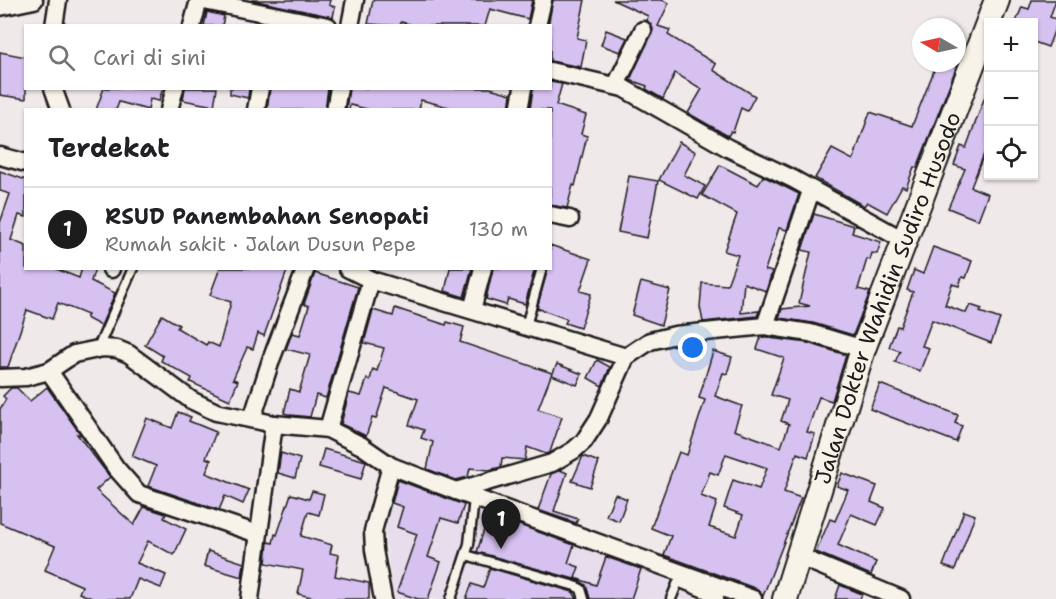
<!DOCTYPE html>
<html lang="id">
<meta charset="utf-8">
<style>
body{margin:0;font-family:"Shantell Sans",sans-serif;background:#f2f2f2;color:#202124}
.controls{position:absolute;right:18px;top:18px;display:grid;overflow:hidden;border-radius:0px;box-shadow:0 2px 4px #0004}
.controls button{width:54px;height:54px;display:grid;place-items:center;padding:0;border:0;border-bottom:2px solid #e0e0e0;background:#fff;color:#202124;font:30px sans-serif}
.compass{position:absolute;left:912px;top:18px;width:54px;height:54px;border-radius:50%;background:#fff;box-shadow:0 2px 4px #0004;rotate:279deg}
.you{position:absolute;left:693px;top:348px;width:21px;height:21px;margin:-15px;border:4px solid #fff;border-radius:50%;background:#1a73e8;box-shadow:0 0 0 9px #1a73e833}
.badge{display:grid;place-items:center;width:39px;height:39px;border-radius:50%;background:#1c1c1c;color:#fff;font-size:20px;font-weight:700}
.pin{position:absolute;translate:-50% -50px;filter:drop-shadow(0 2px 3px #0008)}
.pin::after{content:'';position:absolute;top:32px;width:21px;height:18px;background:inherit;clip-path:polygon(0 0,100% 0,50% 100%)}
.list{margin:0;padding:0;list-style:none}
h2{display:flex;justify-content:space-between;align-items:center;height:78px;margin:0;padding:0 24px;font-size:26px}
h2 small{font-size:20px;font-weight:400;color:#757577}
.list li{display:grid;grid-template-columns:39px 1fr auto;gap:18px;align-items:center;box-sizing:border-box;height:84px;padding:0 24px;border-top:2px solid #e0e0e0}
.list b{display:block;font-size:22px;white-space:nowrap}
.list p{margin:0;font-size:20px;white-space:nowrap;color:#757577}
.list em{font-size:20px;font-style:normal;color:#757577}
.icon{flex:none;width:33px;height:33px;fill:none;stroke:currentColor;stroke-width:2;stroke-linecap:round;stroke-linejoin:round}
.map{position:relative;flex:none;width:1056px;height:599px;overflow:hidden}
.search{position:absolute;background:#fff;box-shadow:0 2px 4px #0004;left:24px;top:24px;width:528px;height:66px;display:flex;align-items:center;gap:15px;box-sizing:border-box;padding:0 21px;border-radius:0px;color:#757577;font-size:22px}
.panel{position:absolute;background:#fff;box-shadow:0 2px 4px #0004;left:24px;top:108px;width:528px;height:162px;border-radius:0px}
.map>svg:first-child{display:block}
</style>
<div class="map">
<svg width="1056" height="599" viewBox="0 0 1056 599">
<rect width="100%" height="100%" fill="#f0e9ea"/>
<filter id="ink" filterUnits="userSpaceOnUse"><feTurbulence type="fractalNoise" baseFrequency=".0167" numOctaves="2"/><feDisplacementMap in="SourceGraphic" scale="12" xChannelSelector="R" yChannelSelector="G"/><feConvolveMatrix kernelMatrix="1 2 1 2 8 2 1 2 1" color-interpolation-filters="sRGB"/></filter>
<g filter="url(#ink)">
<!-- built -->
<polygon fill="#e8ddec" points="397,467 744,599 389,599 391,577 383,521"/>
<!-- building -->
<g fill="#d6c1f1" stroke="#1c1c1c" stroke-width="1.5" fill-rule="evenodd">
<polygon points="252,0 330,0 329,5 335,7 333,17"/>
<polygon points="373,0 532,0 528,19 490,9 485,26 417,26 401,22 400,26 368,24"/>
<polygon points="553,0 585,0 577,38 586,40 581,67 550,61 550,26 548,26"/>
<polygon points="613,0 662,0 669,3 658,26 670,30 668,35 716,64 713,70 755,96 747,111 741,108 733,132 731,131 728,136 688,113 702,89 675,73 663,99 646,89 647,86 630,80 653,29 647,20 648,16"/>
<polygon points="1032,0 1056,0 1050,17 1056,19 1056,26 1048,47 1034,42 1034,22 1016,22 1022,7 1029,9"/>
<polygon points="207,12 224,16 222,26 204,26"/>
<polygon points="606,30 627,38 620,52 601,45"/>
<polygon points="0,52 26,57 26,99 0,95"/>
<polygon points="937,63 958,63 917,168 914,167 906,188 902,186 887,213 867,202 864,206 815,178 832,149 853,160 870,112 912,126"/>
<polygon points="550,82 562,84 556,105 586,115 581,134 587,136 575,186 573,185 567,208 550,205 550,110 530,110 533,88 550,88"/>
<polygon points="104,88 163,88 159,101 150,99 148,110 119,102 116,110 96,110"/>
<polygon points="185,88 217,88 214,106 183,100"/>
<polygon points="230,88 249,88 248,98 230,94"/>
<polygon points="270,88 328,88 325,110 267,110"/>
<polygon points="349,88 490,88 511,94 509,110 460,110 421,100 419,110 371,110 350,105 349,110 346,110"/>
<polygon points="987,91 988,155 984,154 971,187 988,194 978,220 948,208 965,169 954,165 961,146 966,148"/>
<polygon points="679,142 696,152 684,175 705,186 698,199 659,180"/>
<polygon points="720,165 758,185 763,176 799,194 787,230 779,228 765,270 772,272 766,291 744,283 741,313 759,311 757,316 703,322 700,307 702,283 727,285 738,255 724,251 737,214 702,195"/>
<polygon points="0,171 26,180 26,217 19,215 11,240 26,246 26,268 54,268 79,278 82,268 95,268 91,281 115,293 101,326 86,318 88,315 58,303 52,319 27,310 8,367 0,367 0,223 10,194 0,191"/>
<polygon points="629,176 658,181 647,238 618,232"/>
<polygon points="814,214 854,226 852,233 881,242 877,254 872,253 870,260 867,259 858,289 870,292 853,335 813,323 779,318 782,309 810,306 799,303 811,252 802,250"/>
<polygon points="550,245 591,259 580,291 591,294 580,328 565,323 567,319 537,308 548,268 550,268"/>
<polygon points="933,247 972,261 966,278 962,277 959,286 952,284 945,305 966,313 970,305 982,309 980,312 1000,319 991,343 932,320 922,346 929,348 920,371 895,362 900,351 889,347 897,326 900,327 913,292 907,290 914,270 923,274"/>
<polygon points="220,268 288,268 264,336 258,333 253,349 247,347 246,350 233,379 238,381 230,400 190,382 192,378 161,361 163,356 145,345 162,315 179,325 177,328 206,345 208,342 219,347 231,302 210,295"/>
<polygon points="450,268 472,268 464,297 445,291"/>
<polygon points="493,268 535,268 525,304 508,299 506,305 486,299"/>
<polygon points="315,273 358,287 326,398 316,395 310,417 291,415 284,413 290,389 299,392 310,355 286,349 292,333 300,335 309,306 304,304"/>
<polygon points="641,282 670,290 661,325 632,315"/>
<polygon points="395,308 446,325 447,322 464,327 460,342 552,373 538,409 562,417 550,452 546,454 527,447 525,460 502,458 501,467 489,470 470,468 468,477 456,480 427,469 433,442 421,438 424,430 409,425 418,399 386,388 376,419 372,418 366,436 341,424 349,393 361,396 367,379 370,380 373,369 377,371 384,348 364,343 373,310 393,316"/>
<path d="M761,337L808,343L846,355L832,401L819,397L807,432L815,434L808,457L797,453L784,492L801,498L763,596L757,589L664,555L671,536L651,528L679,452L687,455L705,400L699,398L713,351L732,357L727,374L723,373L715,396L742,406L734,430L781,447L789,424L781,421L788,400L771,395L784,358L757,349ZM726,454L767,468L759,489L733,480L724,508L743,515L736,536L709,527L717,502L701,496L710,472L718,475Z"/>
<polygon points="597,360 610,367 602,386 588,378"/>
<polygon points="557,364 582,374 577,385 552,375"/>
<polygon points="880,384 958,415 955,423 962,426 956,442 870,409"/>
<polygon points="47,387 81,435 77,434 110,477 96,490 134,525 144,507 166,514 164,518 186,529 174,555 148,541 137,563 166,575 161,588 138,579 130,599 94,599 79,593 82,586 45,570 55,546 0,523 0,409 6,399 3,396 11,388 17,388 30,401"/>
<polygon points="178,412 191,417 189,421 216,432 206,458 211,460 206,473 249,490 243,504 225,496 219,510 148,486 156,466 132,456 147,418 172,428"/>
<polygon points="324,449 366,461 361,479 319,467"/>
<polygon points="281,453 300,459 295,478 278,473"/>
<polygon points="583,456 599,462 590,487 572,481"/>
<polygon points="560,470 567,473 554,511 578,519 576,523 538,510 551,474"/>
<polygon points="842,473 877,486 871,502 885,508 877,525 851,514 838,545 876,562 871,575 816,552 830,519 835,521 848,490 837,486"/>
<polygon points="398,480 464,505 458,523 441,518 428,557 441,562 428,599 418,599 397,592 417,534 397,527 403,507 392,503"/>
<polygon points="312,491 324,494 319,515 308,512 301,536 332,545 330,553 339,555 335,576 369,583 369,599 320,599 298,594 303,570 266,563 268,542 273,543 275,534 277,535 291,494 309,499"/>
<polygon points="615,494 627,499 619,521 606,516"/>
<polygon points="964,511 975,515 955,570 943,566"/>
<polygon points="489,514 574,545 568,563 579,567 575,578 596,585 606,557 641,569 631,599 590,599 586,585 578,580 477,552"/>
<polygon points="208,551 244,563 242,577 204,566"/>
<polygon points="490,568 573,592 577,599 466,599 472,584 483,588"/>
<polygon points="840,585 862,594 860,599 835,599"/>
</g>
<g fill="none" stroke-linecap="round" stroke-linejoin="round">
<!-- lane casing -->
<g stroke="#1c1c1c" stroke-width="13">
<g id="lane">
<polyline points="526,326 542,268"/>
<polyline points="98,348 133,268"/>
<polyline points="466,555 575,586 581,589 584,599"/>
<polyline points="451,599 469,544 474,499"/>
<polyline points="671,599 678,582 719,599"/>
</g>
</g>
<!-- street casing -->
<g stroke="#1c1c1c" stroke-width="21">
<g id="street">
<polyline points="199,0 328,26"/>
<polyline points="0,7 34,0"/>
<polyline points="54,26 58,0"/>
<polyline points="192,26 199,0"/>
<polyline points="350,26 355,0"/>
<polyline points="537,26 543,0"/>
<polyline points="550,71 623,88 728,148 793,179 905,241"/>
<polyline points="616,85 643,30"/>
<polyline points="53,88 61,110"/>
<polyline points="169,110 175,88"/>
<polyline points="256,110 260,88"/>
<polyline points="335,110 339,88"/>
<polyline points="519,110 523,88"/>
<polyline points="0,156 26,163"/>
<polyline points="550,215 570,219"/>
<polyline points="347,268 371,280 626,357"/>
<polyline points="111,269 111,268"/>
<polyline points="472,310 483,268"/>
<polyline points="765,326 811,191"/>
<polyline points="49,371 116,468 139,494 258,534"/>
<polyline points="0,378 26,377 49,371 74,354 103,348 117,349 129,354 191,400 216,412 274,424 328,429 362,446 391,466 456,491 552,463 574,450 584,441 599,418 626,357 650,341 675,335 765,326 810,333 863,349"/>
<polyline points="252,419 271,360 306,268"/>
<polyline points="328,429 371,280"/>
<polyline points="456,491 753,599"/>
<polyline points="800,557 901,599"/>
<polyline points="250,599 274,424"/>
<polyline points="383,599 374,550 373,531 391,466"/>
</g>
</g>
<!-- secondary casing -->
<g stroke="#1c1c1c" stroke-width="28">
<g id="secondary">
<path id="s1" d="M785,599L863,349L997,0"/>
</g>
</g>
<!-- lane -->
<use href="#lane" stroke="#f7f3e8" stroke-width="8"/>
<!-- street -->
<use href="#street" stroke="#f7f3e8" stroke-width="16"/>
<!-- secondary -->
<use href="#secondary" stroke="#f7f3e8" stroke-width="24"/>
</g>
</g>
<g text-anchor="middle" stroke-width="4.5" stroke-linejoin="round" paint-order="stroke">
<!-- street labels -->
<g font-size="22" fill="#1c1c1c" stroke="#f7f3e8">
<text dy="8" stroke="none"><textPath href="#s1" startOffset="318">Jalan Dokter Wahidin Sudiro Husodo</textPath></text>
</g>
</g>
</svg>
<div class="controls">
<button>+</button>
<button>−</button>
<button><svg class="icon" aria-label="locate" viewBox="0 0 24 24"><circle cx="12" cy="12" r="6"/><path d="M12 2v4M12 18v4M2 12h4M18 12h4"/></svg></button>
</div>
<svg class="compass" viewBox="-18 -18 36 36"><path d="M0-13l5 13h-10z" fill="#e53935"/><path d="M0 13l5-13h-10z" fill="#757577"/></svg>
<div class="you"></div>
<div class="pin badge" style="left:501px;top:549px">1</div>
<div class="search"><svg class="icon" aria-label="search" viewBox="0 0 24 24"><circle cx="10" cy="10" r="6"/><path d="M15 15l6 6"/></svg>Cari di sini</div>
<section class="panel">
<h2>Terdekat<small></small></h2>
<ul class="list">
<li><span class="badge">1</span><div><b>RSUD Panembahan Senopati</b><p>Rumah sakit · Jalan Dusun Pepe</p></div><em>130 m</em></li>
</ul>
</section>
</div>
